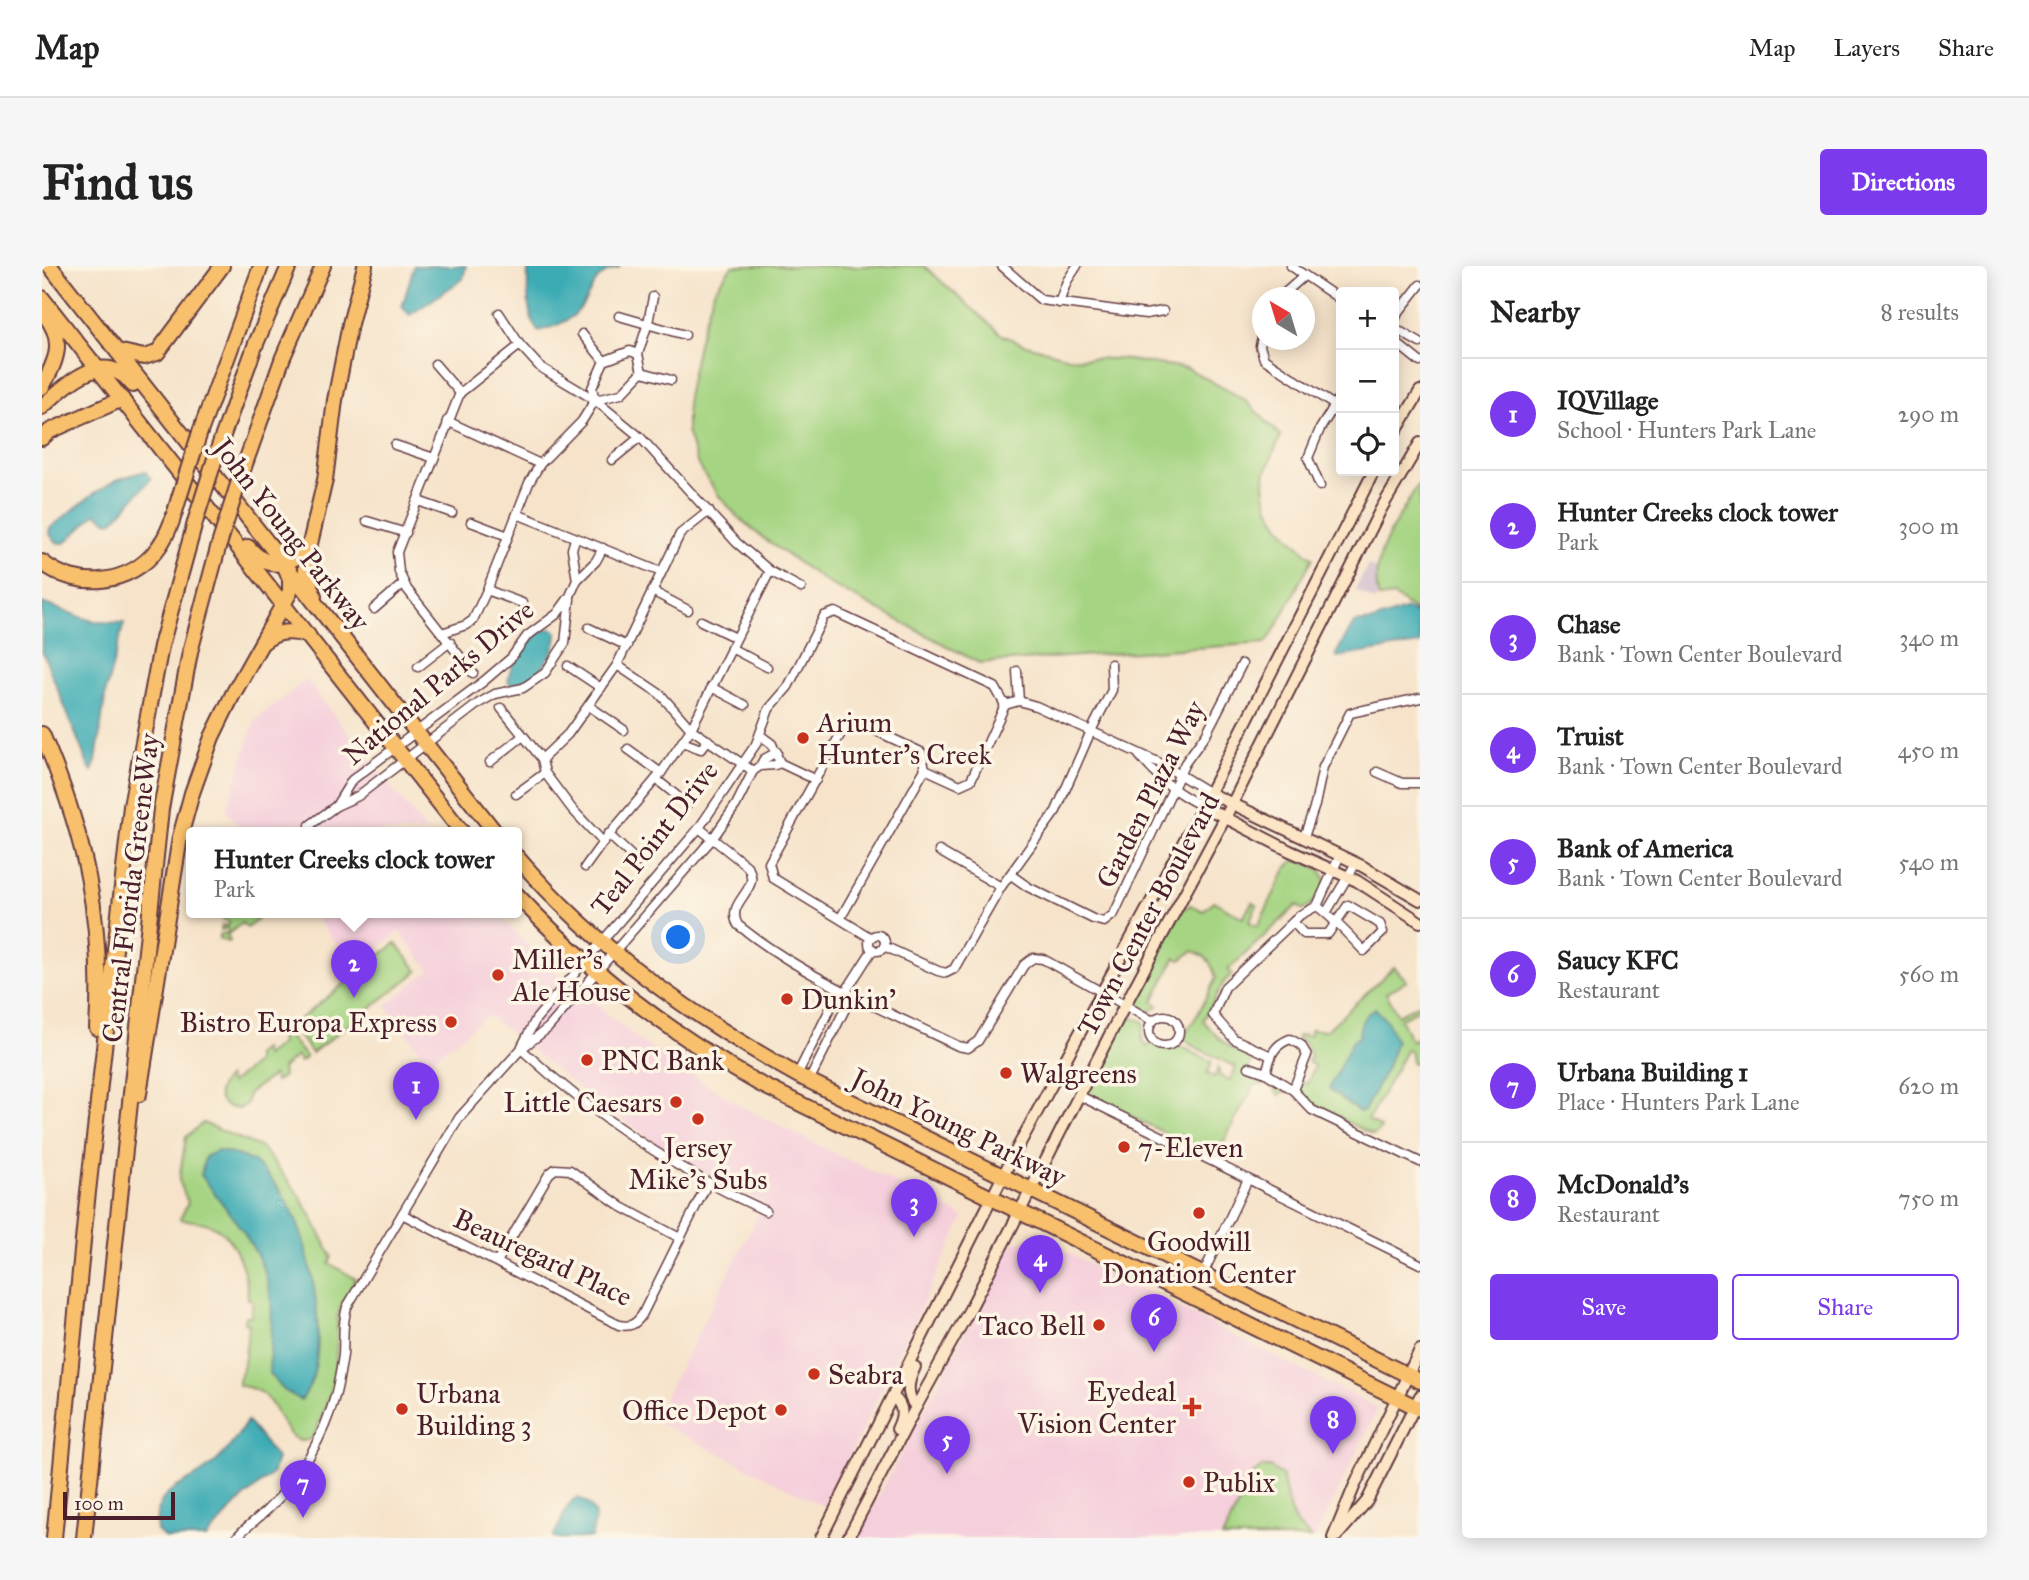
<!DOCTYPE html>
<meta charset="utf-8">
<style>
body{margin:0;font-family:"IM FELL Great Primer",serif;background:#f6f6f6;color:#222}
.controls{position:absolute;right:21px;top:21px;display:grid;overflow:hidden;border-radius:7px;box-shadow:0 4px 18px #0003}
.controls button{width:63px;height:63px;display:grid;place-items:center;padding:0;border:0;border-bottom:2px solid #e0e0e0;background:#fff;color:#222;font:35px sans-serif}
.compass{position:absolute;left:1210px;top:21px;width:63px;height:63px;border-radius:50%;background:#fff;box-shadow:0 4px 18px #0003;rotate:322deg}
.scale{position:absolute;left:21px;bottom:18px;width:112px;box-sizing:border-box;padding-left:7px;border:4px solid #4a1f2b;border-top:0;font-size:19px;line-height:24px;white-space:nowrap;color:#4a1f2b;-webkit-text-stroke:5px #fcf5e5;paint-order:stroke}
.you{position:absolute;left:637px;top:672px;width:24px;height:24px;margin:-18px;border:5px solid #fff;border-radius:50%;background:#1a73e8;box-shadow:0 0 0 10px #1a73e833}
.badge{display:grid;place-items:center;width:46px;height:46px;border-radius:50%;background:#7c3aed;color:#fff;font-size:23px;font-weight:700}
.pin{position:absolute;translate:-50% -58px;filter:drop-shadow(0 2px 4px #0008)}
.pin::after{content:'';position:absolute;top:37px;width:24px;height:21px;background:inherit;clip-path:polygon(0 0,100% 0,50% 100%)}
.popup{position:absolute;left:144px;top:561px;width:336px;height:91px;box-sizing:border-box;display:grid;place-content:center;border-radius:7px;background:#fff;filter:drop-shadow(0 2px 5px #0005);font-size:23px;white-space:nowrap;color:#767676}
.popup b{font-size:26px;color:#222}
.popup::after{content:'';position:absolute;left:50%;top:100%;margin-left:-14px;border:14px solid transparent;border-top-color:#fff}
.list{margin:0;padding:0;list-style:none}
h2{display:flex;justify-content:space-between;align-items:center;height:91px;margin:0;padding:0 28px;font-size:30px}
h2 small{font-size:23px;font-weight:400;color:#767676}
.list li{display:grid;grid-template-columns:46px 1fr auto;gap:21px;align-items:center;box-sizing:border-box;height:112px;padding:0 28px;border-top:2px solid #e0e0e0}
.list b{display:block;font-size:26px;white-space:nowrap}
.list p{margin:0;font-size:23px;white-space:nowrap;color:#767676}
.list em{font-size:23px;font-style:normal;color:#767676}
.actions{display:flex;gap:14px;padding:21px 28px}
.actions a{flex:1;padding:16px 0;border:2px solid #7c3aed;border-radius:7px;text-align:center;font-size:24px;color:#7c3aed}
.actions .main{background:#7c3aed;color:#fff}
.icon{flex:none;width:38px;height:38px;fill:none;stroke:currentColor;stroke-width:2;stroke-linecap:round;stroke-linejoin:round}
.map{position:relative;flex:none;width:1378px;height:1272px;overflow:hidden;border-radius:7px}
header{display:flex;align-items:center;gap:42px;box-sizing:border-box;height:98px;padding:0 35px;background:#fff;border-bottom:2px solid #e0e0e0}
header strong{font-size:33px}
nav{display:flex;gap:38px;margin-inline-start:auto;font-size:24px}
.intro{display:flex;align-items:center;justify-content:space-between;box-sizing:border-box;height:168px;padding:0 42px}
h1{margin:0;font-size:49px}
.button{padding:18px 32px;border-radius:7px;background:#7c3aed;color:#fff;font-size:24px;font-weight:700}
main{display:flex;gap:42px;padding:0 42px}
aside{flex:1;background:#fff;border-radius:7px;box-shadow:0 4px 18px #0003}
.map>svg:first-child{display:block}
</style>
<header>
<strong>Map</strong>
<nav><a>Map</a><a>Layers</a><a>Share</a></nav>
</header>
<div class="intro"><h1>Find us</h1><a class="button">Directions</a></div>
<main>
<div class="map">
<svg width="1378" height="1272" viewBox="0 0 1378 1272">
<rect width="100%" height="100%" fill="#fcf5e5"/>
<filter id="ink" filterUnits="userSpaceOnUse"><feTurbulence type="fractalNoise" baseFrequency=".0143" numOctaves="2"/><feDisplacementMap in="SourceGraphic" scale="14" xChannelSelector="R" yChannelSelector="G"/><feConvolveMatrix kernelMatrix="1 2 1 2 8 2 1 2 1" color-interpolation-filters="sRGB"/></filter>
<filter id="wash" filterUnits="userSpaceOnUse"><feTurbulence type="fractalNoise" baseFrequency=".00686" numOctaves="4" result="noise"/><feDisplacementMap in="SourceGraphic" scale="28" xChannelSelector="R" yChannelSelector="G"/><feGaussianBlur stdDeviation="1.57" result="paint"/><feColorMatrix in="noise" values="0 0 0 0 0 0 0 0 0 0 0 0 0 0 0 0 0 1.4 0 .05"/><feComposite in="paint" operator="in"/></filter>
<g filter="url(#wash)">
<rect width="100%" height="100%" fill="#f6e3ca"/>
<!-- built -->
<g fill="#f5cfdb">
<polygon points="264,414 368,545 385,566 201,566 184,545 213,454"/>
<polygon points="269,646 454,646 511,704 601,777 698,840 922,951 783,1241 611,1154 722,938 650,900 561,841 446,749 387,796 343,740 388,704 357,666 313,700"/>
<polygon points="995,971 1336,1142 1273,1272 815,1272 970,977"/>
</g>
<!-- industrial -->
<polygon fill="#d1bdcc" points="1326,299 1346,311 1333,335 1313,324"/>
<!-- green -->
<g fill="#a5d482" stroke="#787a56" stroke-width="2">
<path d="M690,0H882L960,69L981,78L1030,92L1078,93L1145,102L1203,134L1239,170C1234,182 1222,205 1222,217C1223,251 1247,272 1271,292C1254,320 1243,350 1224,377L937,397L784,316L721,272L696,251L677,230L656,199L645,165V131L657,73L672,25Z"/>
<path d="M1378,219V348L1352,330L1337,332C1325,293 1356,254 1374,222Z"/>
<path d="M1257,594C1264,597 1274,600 1279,606C1292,620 1272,637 1261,644L1255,639L1186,704L1190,708L1182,716L1161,754C1178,775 1185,782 1210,793L1206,805L1245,825L1237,829L1227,818L1212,819L1173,892L1050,831L1047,825L1048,818L1082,755C1090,750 1094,752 1102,756L1100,772L1105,781L1110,777L1122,782L1138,780L1170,796L1165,808L1173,811L1176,802L1178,810L1188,814L1194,801L1149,779L1141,771L1156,748L1174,712C1169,696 1167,691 1151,685L1139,694L1133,692L1111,735L1116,740L1106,747L1095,738L1098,724L1139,645L1148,639L1161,645L1172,635L1201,652L1210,636L1215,639L1207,656L1216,660L1245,601L1251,595Z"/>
<polygon points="182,646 215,646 218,651 205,662 200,657 185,669 188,675 186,676 177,673 177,669 187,666 185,662 179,664 180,659 186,660 187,655 180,653"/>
<polygon points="354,677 376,705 270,787 249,760"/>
<polygon points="1352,701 1365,715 1344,727 1356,749 1377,738 1378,742 1358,753 1369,775 1378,770 1378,796 1370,797 1368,784 1365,783 1326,854 1339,862 1337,865 1331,869 1270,838 1255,822 1259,815 1265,818 1273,800 1266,796 1269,789 1262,776 1255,772 1257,769 1268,770 1268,764 1285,764"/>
<path d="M243,766L263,790V792L258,796L255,790L240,802L241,810L233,816L231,809L206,828L205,837L198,843C176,841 169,827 186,811L188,818L214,797V789L221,783L223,790L239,778L238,770Z"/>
<path d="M161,857L220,882L252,922L268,947L290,991L287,997L314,1013L299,1040L296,1050L294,1094L290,1124L272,1171C245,1189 237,1140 222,1129C215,1123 206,1121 196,1119L202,1098L207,1058L202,1057L203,1050H209L211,1034L206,1033C206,1010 194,971 171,960C162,955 148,955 138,953L146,937L137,914L144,871Z"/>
<polygon points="1228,1201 1240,1210 1248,1245 1253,1256 1269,1272 1180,1272 1212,1207 1219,1202"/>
</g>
<!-- water -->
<g fill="#3aabb4" stroke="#426570" stroke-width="2">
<polygon points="372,0 424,0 421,13 368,49 360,41"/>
<path d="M486,0H577V2C546,8 552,32 532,49C521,58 510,62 496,65C483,47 486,22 486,0Z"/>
<polygon points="103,205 109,213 71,255 66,256 54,247 23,277 15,277 7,267 8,262 51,228 74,214"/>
<polygon points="0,337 53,356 82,357 64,424 54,496 50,505 46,499 0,384"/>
<polygon points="1365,343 1378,350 1378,378 1295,391 1294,388 1312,357 1331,355"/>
<path d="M504,363H511L515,366C516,389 490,419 467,418C462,403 491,370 504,363Z"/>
<path d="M1333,742L1346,757L1354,776L1344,803L1322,845L1317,846L1287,823L1310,776L1317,771C1318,757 1321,750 1333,742Z"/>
<path d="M175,885C189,887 204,890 215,899C231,912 245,934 253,952C272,994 290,1097 259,1134L243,1125L227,1108C228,1076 234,1041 224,1010C212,973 181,940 159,909L163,891Z"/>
<path d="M205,1155L235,1192L231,1207L196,1237L164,1272H123L115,1265C110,1223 139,1223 166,1202C183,1190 195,1172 205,1155Z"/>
<path d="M537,1232C558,1244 554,1252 549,1272H511L526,1240L532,1233Z"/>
</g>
</g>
<g filter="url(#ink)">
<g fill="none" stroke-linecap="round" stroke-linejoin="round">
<!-- street casing -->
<g stroke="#643c43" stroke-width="11">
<g id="street">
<polyline points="960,0 999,34 1104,48 1121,45"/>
<polyline points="1249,0 1299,34"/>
<polyline points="1237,32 1262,10"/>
<polyline points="1017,37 1025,15 1035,0"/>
<polyline points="457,47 478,79"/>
<polyline points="577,50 643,69"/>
<polyline points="1352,56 1356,47 1378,19"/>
<polyline points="1352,66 1359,66 1378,77"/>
<polyline points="540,68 562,95"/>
<polyline points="1220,71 1218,80 1222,93 1292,139"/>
<polyline points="1352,75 1378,96"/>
<polyline points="596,88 606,57 611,31"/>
<polyline points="393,98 418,127"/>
<polyline points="600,106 629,114"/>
<polyline points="405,155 498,198"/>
<polyline points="353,179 392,192"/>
<polyline points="570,194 598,171"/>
<polyline points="1278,220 1266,192 1278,163 1299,129"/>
<polyline points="376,235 410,247"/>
<polyline points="475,248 619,306"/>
<polyline points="325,255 364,267"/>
<polyline points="429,256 466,270"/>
<polyline points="533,273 530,283 535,314"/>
<polyline points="728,305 759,322"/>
<polyline points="445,324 480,337"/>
<polyline points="610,325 646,344"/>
<polyline points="332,343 362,317"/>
<polyline points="659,355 694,372"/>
<polyline points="547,362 585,380"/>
<polyline points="400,367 424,359 431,354 445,324 487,217 498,198 540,155 553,134 579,128 600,106 596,88 588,85 562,95 550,122 553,134"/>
<polyline points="689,382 725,401"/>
<polyline points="575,399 618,428 649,463 711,505"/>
<polyline points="526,400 559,422"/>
<polyline points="376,401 408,376"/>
<polyline points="975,405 977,435"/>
<polyline points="431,407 365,323 357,306 355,286 418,127 478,79 498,101 553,134 598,171 695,277 728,305 649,463 619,507 561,576 530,543 503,507 500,493 459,442"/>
<polyline points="669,421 703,439"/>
<polyline points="547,440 582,464"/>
<polyline points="718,469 730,478 738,497"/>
<polyline points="640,476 659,483 666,474"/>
<polyline points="586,483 619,507"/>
<path d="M1097,489C1114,510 1136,529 1161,540"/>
<polyline points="500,493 526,468 575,399 638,268 667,245"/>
<polyline points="448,496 481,470"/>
<polyline points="738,497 774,514"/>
<polyline points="718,500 722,493 735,486"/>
<polyline points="883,503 918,519 929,514 963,439 977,435 994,440 1120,498 1168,527"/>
<polyline points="1335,506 1360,517 1378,517"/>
<polyline points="614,513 645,538"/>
<polyline points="474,528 503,507"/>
<polyline points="294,540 310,514 442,415 469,392 485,370 515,348 528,330 535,314 554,295 561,282"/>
<polyline points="268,559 294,540 316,530 437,437 453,428 481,422 503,407 523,377 528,333"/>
<path d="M657,562L705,600C722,624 682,635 696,659C761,711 842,744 916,780L926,782L936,775L982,699L991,692L1001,693L1111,755"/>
<polyline points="566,568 596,596"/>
<polyline points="1262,571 1273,539 1281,501 1308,447 1378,432"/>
<polyline points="897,585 959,621"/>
<polyline points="543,601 561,576"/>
<polyline points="969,609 986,621 1051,653 1062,656 1072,648 1143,497 1164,468 1200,398"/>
<path d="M1275,640C1292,653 1307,669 1322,685L1341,666L1338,658L1306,639L1286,668H1262L1251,656L1258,649L1275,640L1298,589"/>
<polyline points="1284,647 1314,597"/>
<polyline points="798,653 883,503 879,486 815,456 803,460 727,597 731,612 829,672"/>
<circle cx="835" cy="677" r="8"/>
<polyline points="842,680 896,705 904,707 912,703 959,621 1014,545 1049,465 1070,424 1069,398"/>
<circle cx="1122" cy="765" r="15"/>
<polyline points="480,780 494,753 657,562 714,478 727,443 746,421 782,350 793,346 953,421 963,439"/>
<path d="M479,783C551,849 635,905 724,945"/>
<polyline points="1229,790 1192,773 1171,749 1183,721 1251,656"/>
<polyline points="1207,801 1224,807 1251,824 1270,844 1378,896"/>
<path d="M1224,807C1229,790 1230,780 1248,773L1259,779L1265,789L1251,824"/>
<polyline points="755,809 792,735 804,725 831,683"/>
<polyline points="767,815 804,741 804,725"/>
<polyline points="1036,829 1378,998"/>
<path d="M360,948L577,1059C588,1061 593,1059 600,1049L666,916"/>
<polyline points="455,996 507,908 513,903 528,904 580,941 638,972"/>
<polyline points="1161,1008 1206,913"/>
<path d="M194,1272C203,1261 216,1253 226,1243C259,1212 282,1170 294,1127C297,1115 299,1102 301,1089C302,1073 300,1057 305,1041L417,852L479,783L506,762L671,572L694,539L711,505L718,500L733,499L738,497"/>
</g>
</g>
<!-- secondary casing -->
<g stroke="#643c43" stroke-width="14">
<g id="secondary">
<polyline points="1352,169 1378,125"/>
<polyline points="1168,527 1320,600 1378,634"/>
<polyline points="1161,540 1248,585 1315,615 1378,656"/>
<path d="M873,1101C866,1115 863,1128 874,1141"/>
<path d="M851,1131C863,1140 861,1151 855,1163"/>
<polyline points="1295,1270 1325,1235 1378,1130"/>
<polyline points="779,1272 971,890 1161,540 1332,205"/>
<polyline points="806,1272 874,1141 929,1041 1083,739 1183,552 1339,243 1378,177"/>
<polyline points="1291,1272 1312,1221 1378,1084"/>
</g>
</g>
<!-- highway casing -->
<g stroke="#643c43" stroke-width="18">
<g id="highway">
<polyline points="8,0 453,566"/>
<polyline points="0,32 420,566"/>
<polyline points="75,85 102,91 115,87 180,0"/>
<path d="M0,121C14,95 24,76 3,49"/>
<path d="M0,141C25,118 62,81 91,119"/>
<polyline points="158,166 219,0"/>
<polyline points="0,172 8,165 80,133"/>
<polyline points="175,186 213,80 247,0"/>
<polyline points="197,215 241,91 281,0"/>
<path d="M206,281C227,305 246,302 266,280"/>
<path d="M0,296C35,325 89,319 116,282C127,267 132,250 137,232"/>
<polyline points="272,330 264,306 264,295 283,214 293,134 308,58 323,0"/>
<path d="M221,376C236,364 248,365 266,369"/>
<path d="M0,468C43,568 62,653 55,762"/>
<path d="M475,591C554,683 650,750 755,809L1378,1115"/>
<path d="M475,629C545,704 627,766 716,817L1378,1143"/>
<polyline points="97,828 138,571 150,527 170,471 191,428 248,326 248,313 244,303"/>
<polyline points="12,1272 44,944 89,540 119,380 154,253"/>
<polyline points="42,1272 119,543 148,386 176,282"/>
</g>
</g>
<!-- street -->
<use href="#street" stroke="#fff" stroke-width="8"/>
<!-- secondary -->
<use href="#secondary" stroke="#fce5c4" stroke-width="10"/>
<!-- highway -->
<use href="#highway" stroke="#f8bf6c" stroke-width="14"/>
<!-- highway-bridge casing -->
<g stroke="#643c43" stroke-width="18" stroke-linecap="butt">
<g id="highway-bridge">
<polyline points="137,232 158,166"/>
<polyline points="154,253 175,186"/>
<polyline points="176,282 197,215"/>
</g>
</g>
<!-- highway-bridge -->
<use href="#highway-bridge" stroke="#f8bf6c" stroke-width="14"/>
</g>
</g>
<!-- markers -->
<g fill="#c8321e" stroke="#fcf5e5" stroke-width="2.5">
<circle cx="761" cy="472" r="7"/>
<circle cx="456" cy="709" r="7"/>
<circle cx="745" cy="733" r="7"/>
<circle cx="409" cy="756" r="7"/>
<circle cx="545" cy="794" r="7"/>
<circle cx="964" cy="807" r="7"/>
<circle cx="634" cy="836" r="7"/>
<circle cx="656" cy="853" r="7"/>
<circle cx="1082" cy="881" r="7"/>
<circle cx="1157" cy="947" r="7"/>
<circle cx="1057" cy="1059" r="7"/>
<circle cx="772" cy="1108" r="7"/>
<path d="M1146.5 1130.5h7v7h7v7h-7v7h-7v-7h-7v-7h7z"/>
<circle cx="360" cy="1143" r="7"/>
<circle cx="739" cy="1144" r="7"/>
<circle cx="1147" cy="1216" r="7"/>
</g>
<g text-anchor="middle" stroke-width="7" stroke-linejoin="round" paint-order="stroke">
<!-- street labels -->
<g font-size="28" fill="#4a1f2b" stroke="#fcf5e5">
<text transform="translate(250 268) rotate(52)" y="10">John Young Parkway</text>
<text transform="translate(396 416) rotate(-40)" y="10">National Parks Drive</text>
<text transform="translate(1108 528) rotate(-63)" y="10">Garden Plaza Way</text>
<text transform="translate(612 572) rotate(-52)" y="10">Teal Point Drive</text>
<text transform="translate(88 622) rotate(-83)" y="10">Central Florida GreeneWay</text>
<text transform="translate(1106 648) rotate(-62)" y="10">Town Center Boulevard</text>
<text transform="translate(917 861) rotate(26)" y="10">John Young Parkway</text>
<text transform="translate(501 991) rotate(25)" y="10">Beauregard Place</text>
</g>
<!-- poi labels -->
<g font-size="28" fill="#4a1f2b" stroke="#fcf5e5" text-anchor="start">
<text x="775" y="466">Arium<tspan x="775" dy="32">Hunter's Creek</tspan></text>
<text x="470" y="703">Miller's<tspan x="470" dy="32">Ale House</tspan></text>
<text x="759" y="743">Dunkin'</text>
<text x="395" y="766" text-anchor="end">Bistro Europa Express</text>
<text x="559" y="804">PNC Bank</text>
<text x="978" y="817">Walgreens</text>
<text x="620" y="846" text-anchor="end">Little Caesars</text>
<text x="656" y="891" text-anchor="middle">Jersey<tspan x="656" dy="32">Mike's Subs</tspan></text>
<text x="1096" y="891">7-Eleven</text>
<text x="1157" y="985" text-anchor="middle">Goodwill<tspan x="1157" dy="32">Donation Center</tspan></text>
<text x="1043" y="1069" text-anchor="end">Taco Bell</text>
<text x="786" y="1118">Seabra</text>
<text x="1134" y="1135" text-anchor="end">Eyedeal<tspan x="1134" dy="32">Vision Center</tspan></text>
<text x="374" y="1137">Urbana<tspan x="374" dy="32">Building 3</tspan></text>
<text x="725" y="1154" text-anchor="end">Office Depot</text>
<text x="1161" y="1226">Publix</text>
</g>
</g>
</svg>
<div class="controls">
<button>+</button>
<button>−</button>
<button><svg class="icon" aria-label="locate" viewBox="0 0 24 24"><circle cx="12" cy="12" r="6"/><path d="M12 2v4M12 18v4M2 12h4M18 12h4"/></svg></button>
</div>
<svg class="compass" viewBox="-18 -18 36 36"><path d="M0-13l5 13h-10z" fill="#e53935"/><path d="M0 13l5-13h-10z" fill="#767676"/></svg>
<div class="scale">100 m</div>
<div class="you"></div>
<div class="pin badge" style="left:374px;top:854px">1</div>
<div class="pin badge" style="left:312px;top:732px">2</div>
<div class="popup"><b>Hunter Creeks clock tower</b>Park</div>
<div class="pin badge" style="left:872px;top:971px">3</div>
<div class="pin badge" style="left:998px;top:1027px">4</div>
<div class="pin badge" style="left:905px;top:1208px">5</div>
<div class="pin badge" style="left:1112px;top:1086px">6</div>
<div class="pin badge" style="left:261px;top:1252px">7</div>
<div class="pin badge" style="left:1291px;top:1188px">8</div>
</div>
<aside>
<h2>Nearby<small>8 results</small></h2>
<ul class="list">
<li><span class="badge">1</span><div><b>IQVillage</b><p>School · Hunters Park Lane</p></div><em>290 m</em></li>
<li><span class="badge">2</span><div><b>Hunter Creeks clock tower</b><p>Park</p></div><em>300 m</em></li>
<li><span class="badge">3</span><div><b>Chase</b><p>Bank · Town Center Boulevard</p></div><em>340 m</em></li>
<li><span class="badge">4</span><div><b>Truist</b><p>Bank · Town Center Boulevard</p></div><em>450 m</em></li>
<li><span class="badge">5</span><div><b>Bank of America</b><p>Bank · Town Center Boulevard</p></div><em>540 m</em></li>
<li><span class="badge">6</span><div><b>Saucy KFC</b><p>Restaurant</p></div><em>560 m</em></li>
<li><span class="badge">7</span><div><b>Urbana Building 1</b><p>Place · Hunters Park Lane</p></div><em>620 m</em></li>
<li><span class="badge">8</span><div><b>McDonald's</b><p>Restaurant</p></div><em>750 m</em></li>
</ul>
<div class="actions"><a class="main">Save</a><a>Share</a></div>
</aside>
</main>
